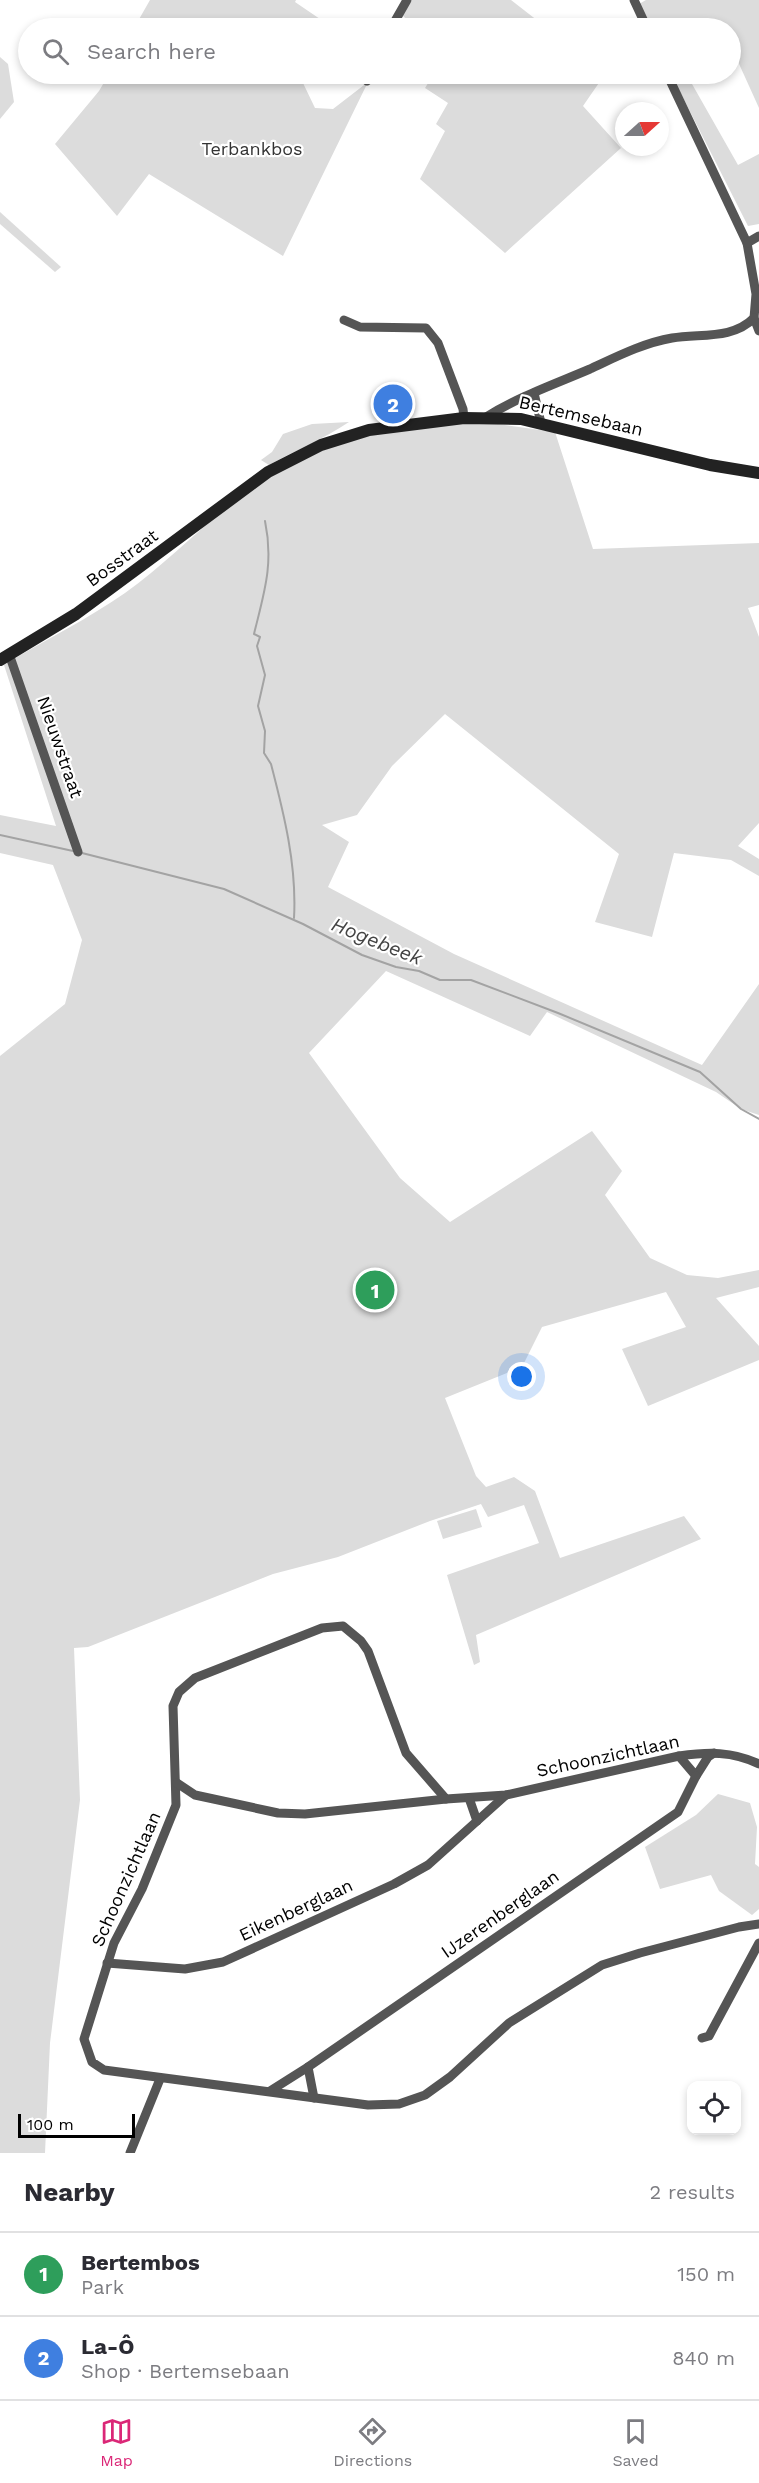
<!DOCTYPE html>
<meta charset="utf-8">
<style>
body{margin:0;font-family:"Work Sans",sans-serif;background:#f2f2f3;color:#2b2b33}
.controls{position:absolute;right:18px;bottom:18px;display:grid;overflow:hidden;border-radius:12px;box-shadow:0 3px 9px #0003}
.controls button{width:54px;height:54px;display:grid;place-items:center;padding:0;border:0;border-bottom:2px solid #e1e1e2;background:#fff;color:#2b2b33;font:30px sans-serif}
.compass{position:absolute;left:615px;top:102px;width:54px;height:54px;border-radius:50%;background:#fff;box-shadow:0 3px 9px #0003;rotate:69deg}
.scale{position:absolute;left:18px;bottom:15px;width:117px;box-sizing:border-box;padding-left:6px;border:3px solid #000;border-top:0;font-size:16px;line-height:21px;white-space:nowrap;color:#000;-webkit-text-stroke:4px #fff;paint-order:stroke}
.you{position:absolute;left:522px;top:1377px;width:21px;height:21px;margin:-15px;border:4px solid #fff;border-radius:50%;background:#1a73e8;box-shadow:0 0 0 9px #1a73e833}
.badge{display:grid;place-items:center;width:39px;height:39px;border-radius:50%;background:#db2777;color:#fff;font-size:20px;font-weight:700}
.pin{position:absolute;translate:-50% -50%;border:3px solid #fff;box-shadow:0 2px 6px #0006}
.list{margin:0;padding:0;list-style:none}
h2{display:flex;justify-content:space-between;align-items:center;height:78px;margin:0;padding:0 24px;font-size:26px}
h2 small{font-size:20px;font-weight:400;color:#7c7c81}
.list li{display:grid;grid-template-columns:39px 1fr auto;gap:18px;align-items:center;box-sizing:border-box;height:84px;padding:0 24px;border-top:2px solid #e1e1e2}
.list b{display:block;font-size:22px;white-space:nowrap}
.list p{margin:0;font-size:20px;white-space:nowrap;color:#7c7c81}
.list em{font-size:20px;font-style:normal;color:#7c7c81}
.icon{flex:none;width:33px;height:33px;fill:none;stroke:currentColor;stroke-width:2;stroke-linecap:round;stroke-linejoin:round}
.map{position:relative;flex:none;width:759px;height:2153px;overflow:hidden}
.search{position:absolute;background:#fff;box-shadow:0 3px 9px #0003;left:18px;right:18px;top:18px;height:66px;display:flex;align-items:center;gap:15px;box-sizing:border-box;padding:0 21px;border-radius:33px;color:#7c7c81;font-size:22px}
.sheet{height:246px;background:#fff}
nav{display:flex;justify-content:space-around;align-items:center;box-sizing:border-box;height:84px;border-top:2px solid #e1e1e2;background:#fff;font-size:16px;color:#7c7c81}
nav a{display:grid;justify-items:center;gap:3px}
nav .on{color:#db2777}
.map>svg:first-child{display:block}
</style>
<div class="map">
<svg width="759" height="2153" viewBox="0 0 759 2153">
<rect width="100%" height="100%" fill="#fff"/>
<!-- green -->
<g fill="#dcdcdc">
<polygon points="150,0 296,0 295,2 320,19 343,28 134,28"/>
<polygon points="412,0 511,0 547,28 416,28 402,15"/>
<polygon points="646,0 759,0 759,108 735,55 731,57 730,28 650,28 639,4"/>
<polygon points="0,57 8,64 14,102 0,119"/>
<polygon points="109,74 304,74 303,83 315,108 333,109 368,82 283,256 149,174 117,216 55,144 99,91"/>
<polygon points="434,74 599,74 603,77 583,106 621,148 505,253 420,179 445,131 436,124 448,103 425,88"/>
<polygon points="671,74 706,74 692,84 738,165 759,154 759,224 748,226"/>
<polygon points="0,212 61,267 55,272 0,224"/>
<path d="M349,422C324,439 296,450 269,465L261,460L272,452L283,434L312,424Z"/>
<path d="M483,422L555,432L593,549L759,543V605L748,608L759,637V823L738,846L759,859V876L731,860L674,853L652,937L595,922L619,854L445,714L392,766L357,815L322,825L349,842L328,887L454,954L702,1065L759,984V1115L741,1109L716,1092L547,1012L530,1036L386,971L309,1053L400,1178L450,1222L592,1131L622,1171L605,1195L650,1258L687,1275L718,1278L759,1270V1287L716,1298L759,1346V1360L648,1406L622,1349L686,1327L666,1292L542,1327L522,1367L445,1398L476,1476L486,1487L514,1477L535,1491L560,1558L684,1516L701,1539L476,1635L480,1662L474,1665L447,1575L539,1543L524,1505L488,1517L481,1504L430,1521L338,1557L273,1574L88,1647L74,1648L80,1800L50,2043L45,2153H0V1056L65,1004L82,940L53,865L0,853V815L56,826L4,665C43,641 88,619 125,593C173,559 213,513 263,481C330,438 405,423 483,422Z"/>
<polygon points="476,1509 482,1527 443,1539 437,1521"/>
<polygon points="718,1794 750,1803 757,1827 755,1864 759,1867 759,1909 752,1915 719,1891 711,1875 660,1889 645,1847 696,1815"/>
</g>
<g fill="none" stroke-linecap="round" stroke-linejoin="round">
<!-- stream -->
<g stroke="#a3a3a3" stroke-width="2">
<path d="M265,521C274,564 264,593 254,634L260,637L257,646L265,675L258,706L265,731L264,753L271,764C284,814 297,866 294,918"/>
<polyline points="0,835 73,851"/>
<polyline points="82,853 224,889 303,924 362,955 396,967 419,971 440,980 471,980 558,1013 700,1072 741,1109 759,1119"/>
</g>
<!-- street -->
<g stroke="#555" stroke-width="9">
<polyline points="634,0 647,28"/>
<polyline points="391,28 407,0"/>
<polyline points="667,74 747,243 756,294 754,318 759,331"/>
<polyline points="367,81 370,74"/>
<polyline points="747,243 759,236"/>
<polyline points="344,320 360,327 426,328 438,343 463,409 464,418"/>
<polyline points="534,393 541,423"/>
<path d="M486,417C518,397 555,384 590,369C616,357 643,343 672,338C700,333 732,340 754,318"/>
<polyline points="9,654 78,852"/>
<polyline points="679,1756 696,1776 708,1757 714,1753"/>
<path d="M759,1764C732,1751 708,1752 679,1756L506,1795L446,1799L406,1753L368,1651L361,1641L343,1626L322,1628L195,1678L179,1692L173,1706L176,1805L142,1889L114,1943L84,2039L92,2062L104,2070L368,2105L399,2104L425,2095L450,2077L509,2023L602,1965L640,1953L739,1927L759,1924"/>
<polyline points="177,1783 195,1795 278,1813 305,1814 446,1799"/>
<polyline points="469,1798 477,1821"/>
<polyline points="107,1963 185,1969 223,1962 394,1884 428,1865 506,1795"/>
<polyline points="702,2038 709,2036 759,1943"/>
<polyline points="308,2067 678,1812 696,1776"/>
<polyline points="270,2091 308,2067 314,2098"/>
<polyline points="130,2153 160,2079"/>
</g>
<!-- secondary -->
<polyline stroke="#222" stroke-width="12" points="0,660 76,614 268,472 321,445 369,430 464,418 521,419 710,465 759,473"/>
</g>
<g text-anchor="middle" stroke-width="4.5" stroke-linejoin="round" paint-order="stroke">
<!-- park labels -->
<g font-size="18" fill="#333" stroke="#fff">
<text x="252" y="155">Terbankbos</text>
</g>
<!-- street labels -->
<g font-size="18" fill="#000" stroke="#fff">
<text transform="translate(581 416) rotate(13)" y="6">Bertemsebaan</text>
<text transform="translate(122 558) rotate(-36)" y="6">Bosstraat</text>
<text transform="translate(60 747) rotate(71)" y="6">Nieuwstraat</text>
<text transform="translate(608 1756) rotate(-12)" y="6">Schoonzichtlaan</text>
<text transform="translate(126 1879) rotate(-66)" y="6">Schoonzichtlaan</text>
<text transform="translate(296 1910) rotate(-25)" y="6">Eikenberglaan</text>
<text transform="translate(500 1914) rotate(-35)" y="6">IJzerenberglaan</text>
</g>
<!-- water labels -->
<g font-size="20" font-style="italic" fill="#444" stroke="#fff">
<text transform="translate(377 941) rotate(22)" y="7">Hogebeek</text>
</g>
</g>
</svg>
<div class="controls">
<button><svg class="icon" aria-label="locate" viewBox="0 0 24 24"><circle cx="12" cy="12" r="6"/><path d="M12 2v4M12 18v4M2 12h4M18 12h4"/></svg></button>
</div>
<svg class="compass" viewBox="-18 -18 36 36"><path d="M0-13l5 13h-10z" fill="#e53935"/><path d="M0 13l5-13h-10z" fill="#7c7c81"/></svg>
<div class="scale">100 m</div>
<div class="you"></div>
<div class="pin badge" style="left:375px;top:1290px;background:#2e9e5b">1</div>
<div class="pin badge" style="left:393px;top:404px;background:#3f7fe0">2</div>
<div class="search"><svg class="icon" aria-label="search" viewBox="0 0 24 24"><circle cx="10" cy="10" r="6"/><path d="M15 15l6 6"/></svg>Search here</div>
</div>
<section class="sheet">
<h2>Nearby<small>2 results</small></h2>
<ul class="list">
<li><span class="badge" style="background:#2e9e5b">1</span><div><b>Bertembos</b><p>Park</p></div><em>150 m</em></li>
<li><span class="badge" style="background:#3f7fe0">2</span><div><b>La-Ô</b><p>Shop · Bertemsebaan</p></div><em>840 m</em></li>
</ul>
</section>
<nav>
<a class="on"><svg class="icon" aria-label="map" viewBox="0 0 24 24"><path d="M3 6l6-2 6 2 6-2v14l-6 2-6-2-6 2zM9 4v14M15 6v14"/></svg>Map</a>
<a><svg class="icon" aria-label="directions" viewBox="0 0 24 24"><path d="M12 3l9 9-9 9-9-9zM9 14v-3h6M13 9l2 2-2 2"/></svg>Directions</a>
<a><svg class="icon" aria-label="saved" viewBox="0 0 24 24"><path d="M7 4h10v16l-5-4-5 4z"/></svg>Saved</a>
</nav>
